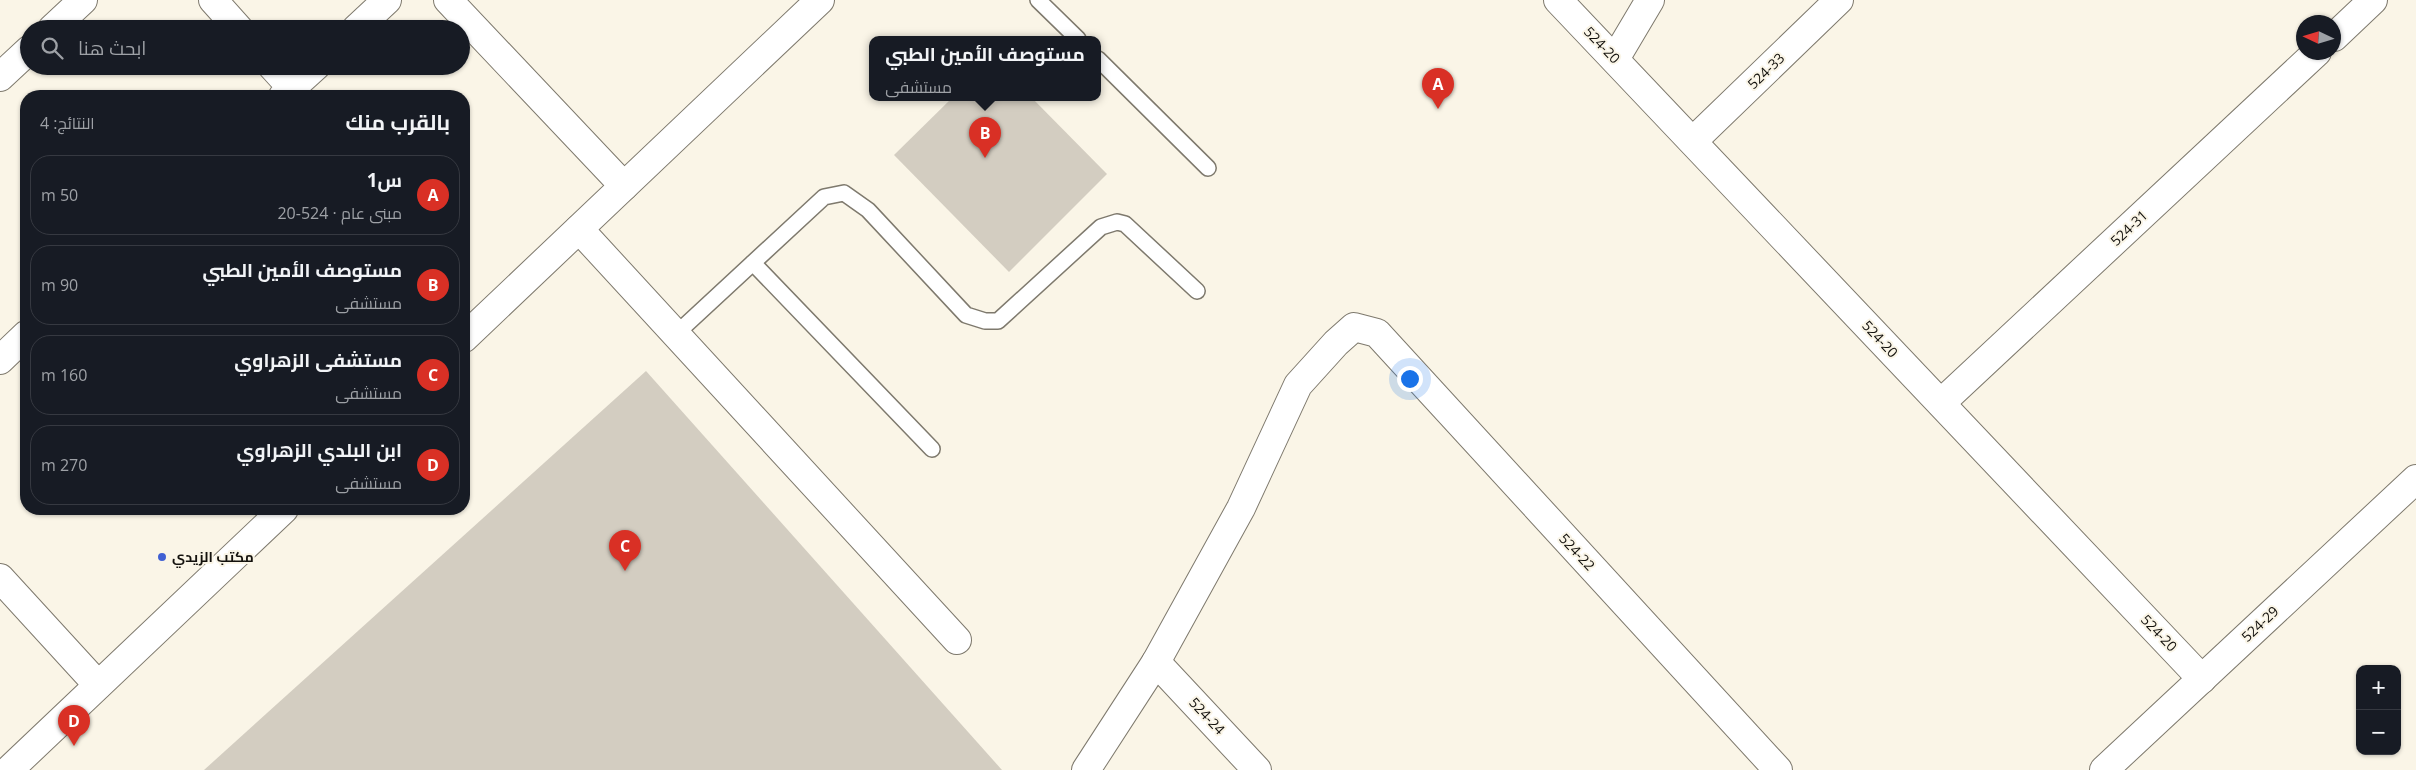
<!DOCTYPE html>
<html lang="ar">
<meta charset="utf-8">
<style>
body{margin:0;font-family:"Open Sans",Cairo,sans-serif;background:#20242c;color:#f1f3f6;direction:rtl}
.controls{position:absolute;right:15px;bottom:15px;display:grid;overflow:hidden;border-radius:10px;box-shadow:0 1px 4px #0004}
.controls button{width:45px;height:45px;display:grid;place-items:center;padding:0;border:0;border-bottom:1px solid #363941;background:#171b24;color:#f1f3f6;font:25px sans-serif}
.compass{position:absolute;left:2296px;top:15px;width:45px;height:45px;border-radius:50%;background:#171b24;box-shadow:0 1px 4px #0004;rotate:274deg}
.you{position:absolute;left:1409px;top:378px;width:18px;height:18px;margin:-12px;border:4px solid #fff;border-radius:50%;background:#1a73e8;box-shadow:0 0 0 8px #1a73e833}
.badge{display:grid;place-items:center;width:32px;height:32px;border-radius:50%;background:#d93025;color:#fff;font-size:16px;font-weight:700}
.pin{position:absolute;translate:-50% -41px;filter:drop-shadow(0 1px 2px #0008)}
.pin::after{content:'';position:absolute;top:26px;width:18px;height:15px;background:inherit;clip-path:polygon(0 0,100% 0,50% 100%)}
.popup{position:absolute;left:869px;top:36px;width:232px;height:65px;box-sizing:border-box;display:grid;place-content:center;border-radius:10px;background:#171b24;filter:drop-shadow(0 1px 4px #0005);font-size:16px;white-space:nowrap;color:#9ea1a6}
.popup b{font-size:19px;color:#f1f3f6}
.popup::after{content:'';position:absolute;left:50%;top:100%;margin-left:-10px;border:10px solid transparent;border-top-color:#171b24}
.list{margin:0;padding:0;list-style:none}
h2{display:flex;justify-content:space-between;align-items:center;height:65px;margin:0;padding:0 20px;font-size:21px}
h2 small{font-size:16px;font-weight:400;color:#9ea1a6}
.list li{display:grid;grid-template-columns:32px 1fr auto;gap:15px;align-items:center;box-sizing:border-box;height:80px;margin:0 10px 10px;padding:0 10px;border:1px solid #363941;border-radius:20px}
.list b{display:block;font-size:19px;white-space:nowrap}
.list p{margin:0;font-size:16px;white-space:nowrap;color:#9ea1a6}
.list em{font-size:16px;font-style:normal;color:#9ea1a6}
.icon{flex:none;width:28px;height:28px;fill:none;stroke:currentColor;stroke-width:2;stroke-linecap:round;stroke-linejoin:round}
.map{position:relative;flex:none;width:2416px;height:770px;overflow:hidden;direction:ltr}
.search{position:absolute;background:#171b24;box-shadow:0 1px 4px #0004;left:20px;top:20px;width:450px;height:55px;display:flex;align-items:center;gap:12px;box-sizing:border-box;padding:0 18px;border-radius:28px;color:#9ea1a6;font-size:19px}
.panel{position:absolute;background:#171b24;box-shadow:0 1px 4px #0004;left:20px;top:90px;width:450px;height:425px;border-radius:20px;direction:rtl}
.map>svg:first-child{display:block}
</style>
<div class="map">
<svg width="2416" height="770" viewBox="0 0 2416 770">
<rect width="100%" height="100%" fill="#faf5e7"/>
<!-- building -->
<g fill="#d3cdc1">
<polygon points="953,97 1031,97 1107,174 1009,272 894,155"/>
<polygon points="646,371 1002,770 204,770"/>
</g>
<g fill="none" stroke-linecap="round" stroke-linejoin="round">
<!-- service casing -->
<g stroke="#7e796d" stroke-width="18">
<g id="service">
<polyline points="1038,0 1078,39"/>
<polyline points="1098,59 1208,168"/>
<polyline points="753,263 932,449"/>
<polyline points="676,334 824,197 844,193 868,210 966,315 985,321 998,321 1101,227 1117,222 1125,224 1197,291"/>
</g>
</g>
<!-- minor casing -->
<g stroke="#7e796d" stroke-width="30">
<g id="minor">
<polyline points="213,0 239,29"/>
<polyline points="448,0 624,186"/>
<polyline points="1558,0 2202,679"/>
<polyline points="52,29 83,0"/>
<polyline points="356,29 387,0"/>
<polyline points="2334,37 2373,0"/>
<polyline points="1615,59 1650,0"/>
<polyline points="272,66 292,88"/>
<polyline points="0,77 29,50"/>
<polyline points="283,96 316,66"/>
<polyline points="1693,141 1839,0"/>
<polyline points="579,229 957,640"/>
<polyline points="0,360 26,335"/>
<polyline points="1941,403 2317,52"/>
<polyline points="0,578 98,685"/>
<polyline points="1156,662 1257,770"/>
<polyline points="1086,770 1156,662 1241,508 1298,385 1336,343 1354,327 1377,333 1778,770"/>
<polyline points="2104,770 2416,479"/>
</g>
</g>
<!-- tertiary casing -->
<g stroke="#7e796d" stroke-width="30">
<g id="tertiary">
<polyline points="464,338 820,0"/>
<polyline points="9,770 284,509"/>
</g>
</g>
<!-- service -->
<use href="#service" stroke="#fff" stroke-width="15"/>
<!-- minor -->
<use href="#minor" stroke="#fff" stroke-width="28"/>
<!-- tertiary -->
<use href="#tertiary" stroke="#fff" stroke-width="28"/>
</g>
<!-- markers -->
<circle fill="#4060d3" stroke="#faf5e7" stroke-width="2" cx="162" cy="557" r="5"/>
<g text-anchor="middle" stroke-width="4" stroke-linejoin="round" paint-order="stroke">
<!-- street labels -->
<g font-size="14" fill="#13110d" stroke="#faf5e7">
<text transform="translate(1602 45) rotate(46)" y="5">524-20</text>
<text transform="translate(1766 71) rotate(-44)" y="5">524-33</text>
<text transform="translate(2129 228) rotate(-43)" y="5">524-31</text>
<text transform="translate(1880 339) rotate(47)" y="5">524-20</text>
<text transform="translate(1577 552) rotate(47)" y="5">524-22</text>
<text transform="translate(2260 624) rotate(-43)" y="5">524-29</text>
<text transform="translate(2159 633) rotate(46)" y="5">524-20</text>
<text transform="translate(1207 716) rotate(47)" y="5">524-24</text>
</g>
<!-- poi labels -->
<g font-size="14" font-weight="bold" fill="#13110d" stroke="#faf5e7" text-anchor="start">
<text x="172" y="562">مكتب الزيدي</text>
</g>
</g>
</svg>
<div class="controls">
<button>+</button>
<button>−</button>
</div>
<svg class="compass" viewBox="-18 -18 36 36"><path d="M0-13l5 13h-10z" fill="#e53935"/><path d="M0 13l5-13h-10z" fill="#9ea1a6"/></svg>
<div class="you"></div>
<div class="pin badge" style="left:1438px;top:109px">A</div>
<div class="pin badge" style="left:985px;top:158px">B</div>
<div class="popup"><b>مستوصف الأمين الطبي</b>مستشفى</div>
<div class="pin badge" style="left:625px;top:571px">C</div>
<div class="pin badge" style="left:74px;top:746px">D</div>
<div class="search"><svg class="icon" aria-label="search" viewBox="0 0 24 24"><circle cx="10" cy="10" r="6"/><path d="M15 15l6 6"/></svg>ابحث هنا</div>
<section class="panel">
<h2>بالقرب منك<small>النتائج: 4</small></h2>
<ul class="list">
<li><span class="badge">A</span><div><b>س1</b><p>مبنى عام · 524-20</p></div><em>50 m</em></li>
<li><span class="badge">B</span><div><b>مستوصف الأمين الطبي</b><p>مستشفى</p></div><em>90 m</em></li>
<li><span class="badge">C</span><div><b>مستشفى الزهراوي</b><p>مستشفى</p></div><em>160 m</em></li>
<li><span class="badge">D</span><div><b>ابن البلدي الزهراوي</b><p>مستشفى</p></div><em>270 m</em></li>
</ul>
</section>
</div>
